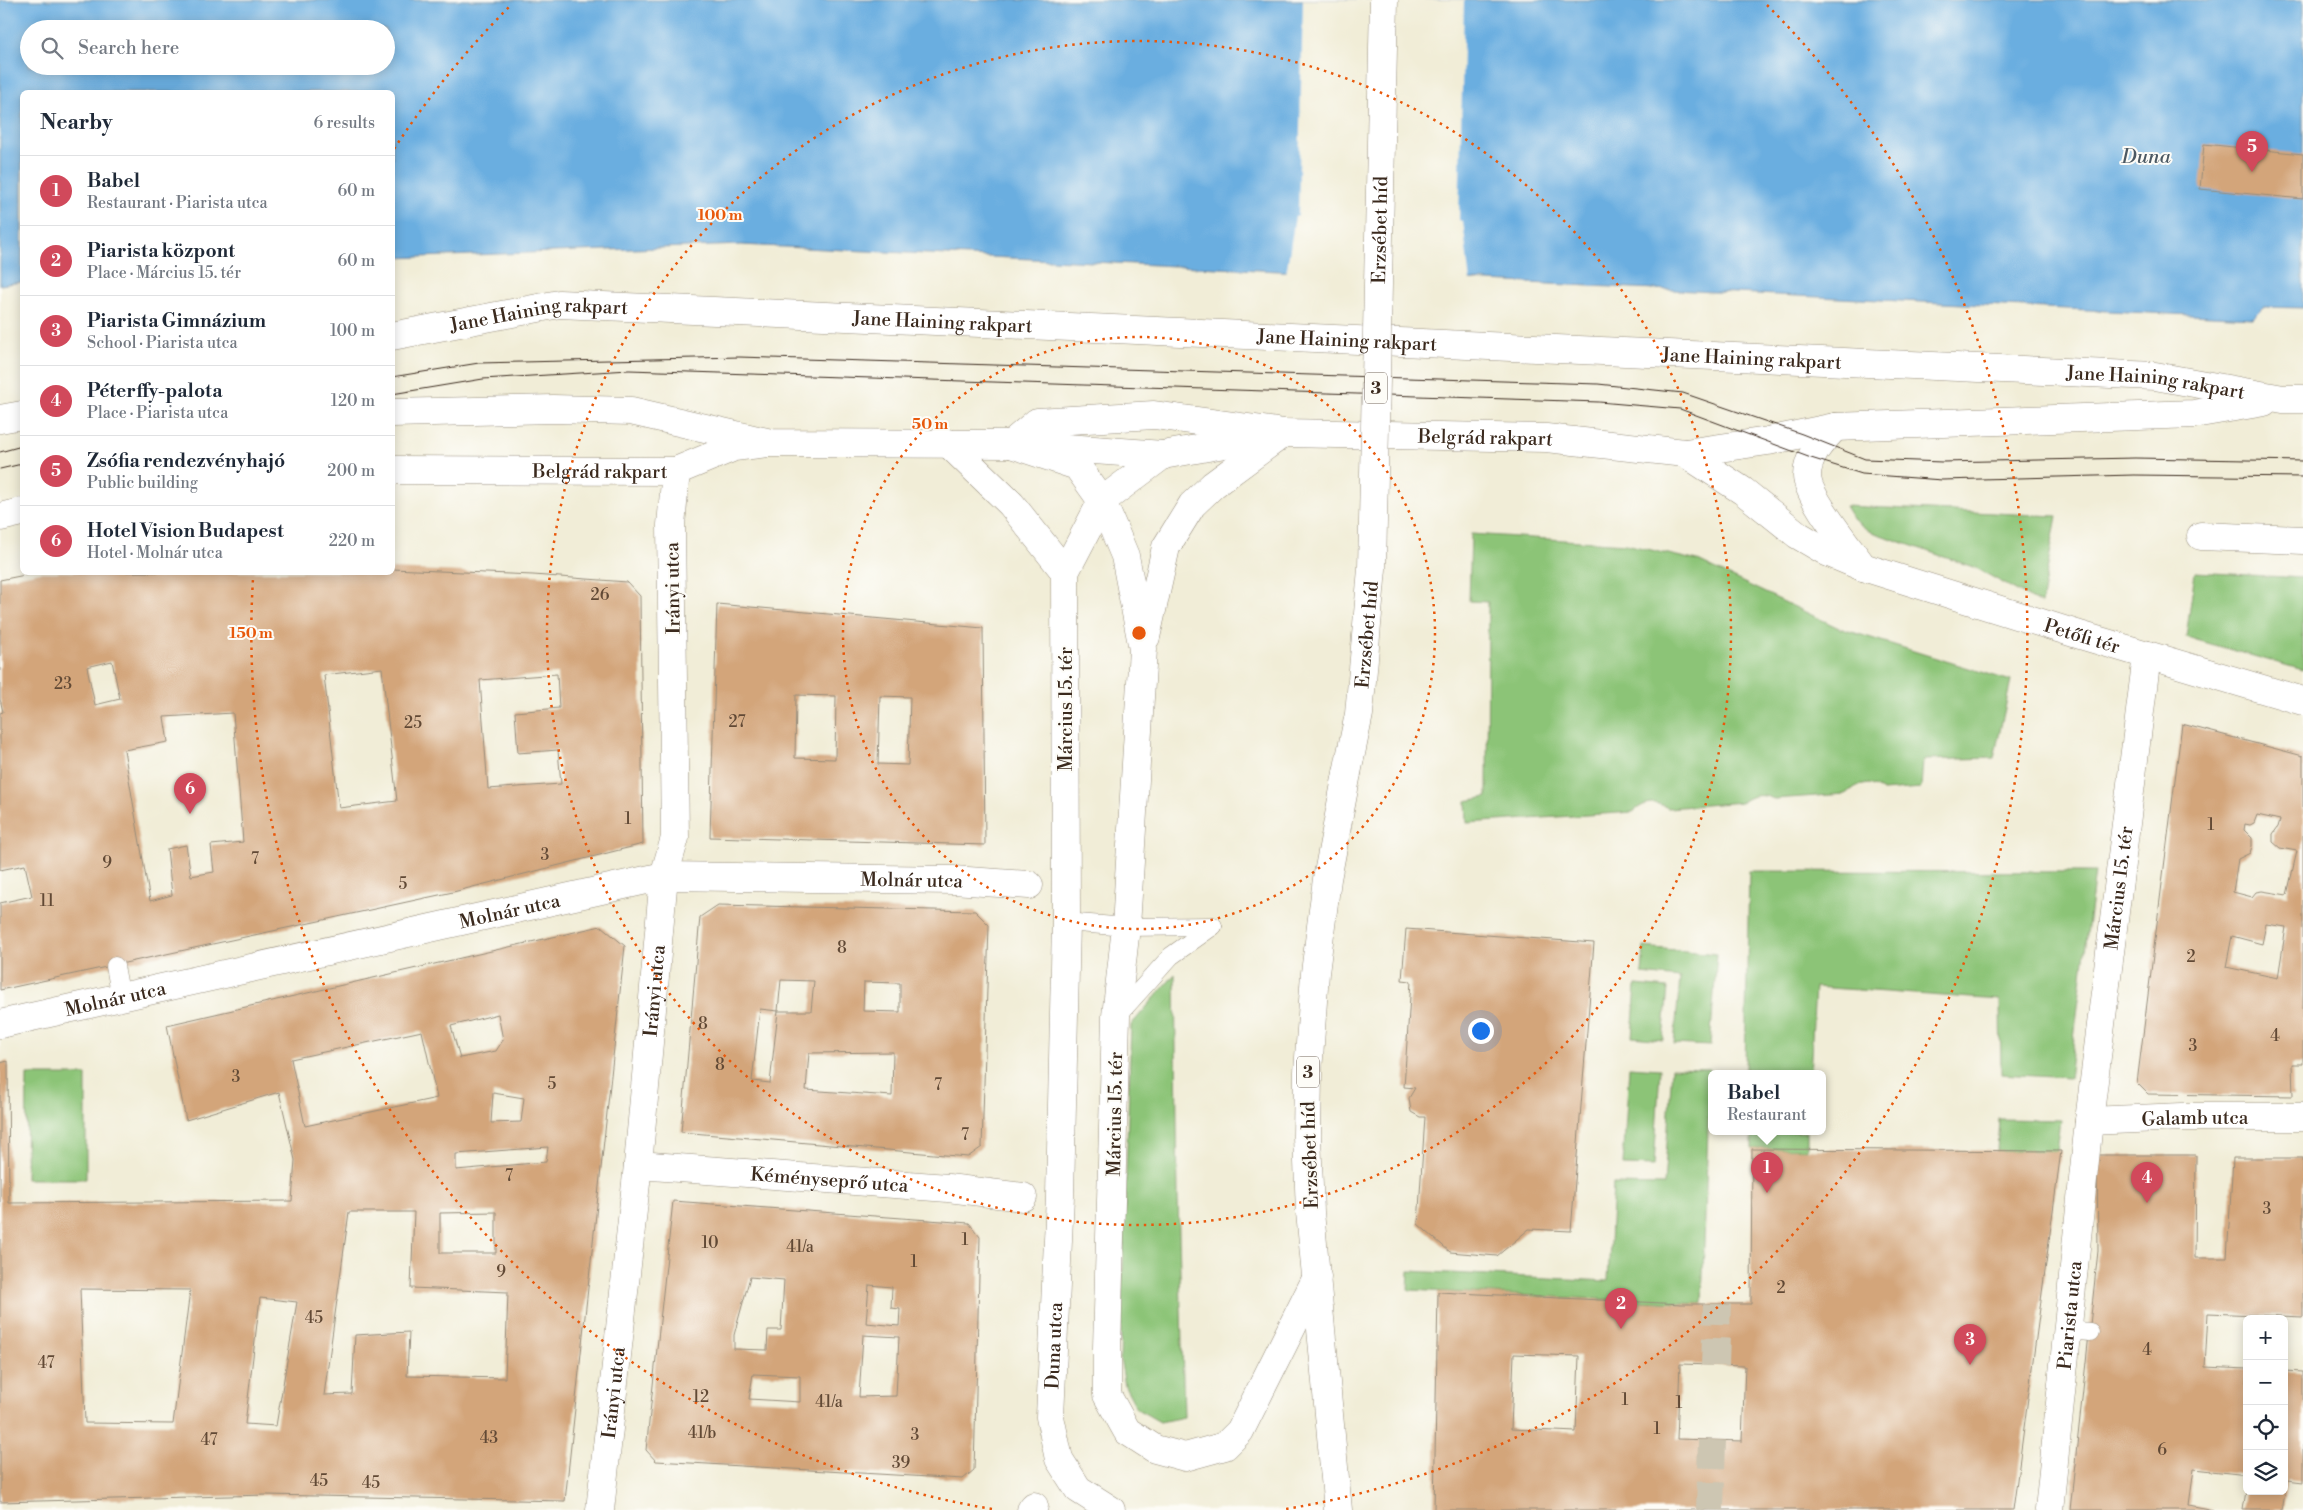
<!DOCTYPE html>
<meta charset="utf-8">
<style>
body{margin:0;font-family:"Libre Bodoni",serif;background:#f6f6f7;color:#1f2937}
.controls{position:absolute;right:15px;bottom:15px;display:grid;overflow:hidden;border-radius:8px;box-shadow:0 2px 12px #0003}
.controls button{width:45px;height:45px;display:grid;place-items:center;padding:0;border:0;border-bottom:1px solid #e0e1e3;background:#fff;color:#1f2937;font:25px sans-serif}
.you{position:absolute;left:1480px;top:1030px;width:18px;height:18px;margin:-12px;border:4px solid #fff;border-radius:50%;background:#1a73e8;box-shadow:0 0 0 8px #1a73e833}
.badge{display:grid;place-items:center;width:32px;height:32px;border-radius:50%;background:#d1495b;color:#fff;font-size:16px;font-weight:700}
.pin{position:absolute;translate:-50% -41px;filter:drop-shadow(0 1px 2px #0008)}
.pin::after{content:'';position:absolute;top:26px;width:18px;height:15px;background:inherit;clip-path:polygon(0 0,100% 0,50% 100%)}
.popup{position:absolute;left:1708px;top:1070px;width:118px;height:65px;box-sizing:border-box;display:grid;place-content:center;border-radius:8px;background:#fff;filter:drop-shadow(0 1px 4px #0005);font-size:16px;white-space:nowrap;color:#747a83}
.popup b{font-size:19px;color:#1f2937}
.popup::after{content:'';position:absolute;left:50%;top:100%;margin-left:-10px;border:10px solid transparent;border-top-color:#fff}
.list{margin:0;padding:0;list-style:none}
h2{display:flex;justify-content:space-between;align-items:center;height:65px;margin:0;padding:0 20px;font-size:21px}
h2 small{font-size:16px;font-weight:400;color:#747a83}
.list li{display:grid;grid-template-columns:32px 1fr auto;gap:15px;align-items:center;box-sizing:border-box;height:70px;padding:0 20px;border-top:1px solid #e0e1e3}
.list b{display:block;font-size:19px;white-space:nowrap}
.list p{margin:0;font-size:16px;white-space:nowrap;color:#747a83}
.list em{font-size:16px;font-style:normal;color:#747a83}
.icon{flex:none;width:28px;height:28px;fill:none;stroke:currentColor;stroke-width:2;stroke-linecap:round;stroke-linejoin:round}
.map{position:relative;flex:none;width:2303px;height:1510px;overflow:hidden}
.search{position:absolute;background:#fff;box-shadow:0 2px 12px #0003;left:20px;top:20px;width:375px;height:55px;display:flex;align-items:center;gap:12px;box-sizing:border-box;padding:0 18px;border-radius:28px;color:#747a83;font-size:19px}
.panel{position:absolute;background:#fff;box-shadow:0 2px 12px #0003;left:20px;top:90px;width:375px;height:485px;border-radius:8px}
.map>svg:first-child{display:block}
</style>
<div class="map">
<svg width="2303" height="1510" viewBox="0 0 2303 1510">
<rect width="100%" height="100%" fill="#fdfcf7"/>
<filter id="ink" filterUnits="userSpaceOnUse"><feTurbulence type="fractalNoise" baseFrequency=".02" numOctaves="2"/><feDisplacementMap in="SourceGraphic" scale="10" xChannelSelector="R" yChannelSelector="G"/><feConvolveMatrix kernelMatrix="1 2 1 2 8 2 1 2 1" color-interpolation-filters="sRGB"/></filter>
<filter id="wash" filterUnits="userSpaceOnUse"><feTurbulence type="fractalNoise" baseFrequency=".0096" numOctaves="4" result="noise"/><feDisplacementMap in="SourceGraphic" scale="20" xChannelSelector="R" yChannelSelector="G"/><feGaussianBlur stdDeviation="1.12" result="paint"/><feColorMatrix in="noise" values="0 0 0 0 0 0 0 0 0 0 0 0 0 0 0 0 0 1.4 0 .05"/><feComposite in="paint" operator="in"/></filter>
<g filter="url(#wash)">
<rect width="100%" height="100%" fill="#f1edd7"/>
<!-- green -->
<g fill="#8cc477" stroke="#64774a">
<polygon points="1845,506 2057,516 2041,604 1976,568 1869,531 1853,519"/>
<path d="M1471,534L1626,544L1698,561L1839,628L2011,681L1994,758L1923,760L1921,788L1883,791L1869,784L1857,786L1845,794L1774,799C1762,794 1753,794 1742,802L1668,808C1653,800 1645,802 1633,812L1467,823L1466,801L1487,797L1488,602L1469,601Z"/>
<polygon points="2195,572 2303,578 2303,670 2186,637"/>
<polygon points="1749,871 2095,872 2069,1078 2001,1074 2000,1000 1815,987 1810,1074 1745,1069"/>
<polygon points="1644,947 1717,954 1710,1046 1674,1044 1680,978 1642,974"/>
<polygon points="1175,974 1178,1197 1184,1417 1160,1422 1137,1409 1125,1386 1120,1358 1131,1025"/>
<polygon points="1636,985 1668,988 1663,1040 1632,1037"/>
<polygon points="1629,1067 1660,1069 1654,1166 1623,1165"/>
<polygon points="1672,1068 1710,1069 1702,1304 1408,1290 1409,1271 1608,1281 1613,1184 1664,1185"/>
<polygon points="27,1075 86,1075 86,1179 26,1179"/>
<polygon points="1999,1119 2061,1120 2057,1151 1997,1151"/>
<rect x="1752" y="1132" width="55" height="17"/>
</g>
<!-- water -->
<path fill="#6aaee0" stroke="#526c7f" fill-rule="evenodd" d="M0,0H2303V308L2264,307L2253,318L741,245L393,258L392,92H22V282L0,285ZM29,29H386V66H29Z"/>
<!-- pier -->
<polygon fill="#f1edd7" points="1303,0 1464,0 1459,220 1463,221 1470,283 1286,274 1295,217 1298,216"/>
<g id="blocks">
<!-- building -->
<g fill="#d3a57a" fill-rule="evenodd">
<polygon points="2204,144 2303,154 2303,199 2200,189"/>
<path d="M392,569L533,575L627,582L640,596L643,844L453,892L0,990V903L32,896L25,865L0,870V713L3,712L0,699V580L40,572H392ZM112,661L120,699L95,705L87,667ZM382,668L397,801L339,808L324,675ZM557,674L559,708L515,712L518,753L558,750L561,784L488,789L480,680ZM233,713L243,842L211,845L214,872L191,876L186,845L167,849L172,895L150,901L124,750L168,742L164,717Z"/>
<path d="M717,604L983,628L985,845L710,837ZM796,695L836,696L835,759L795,758ZM880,696L910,697L908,765L878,764Z"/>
<path d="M2182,724L2303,756V1064H2292L2293,1096L2148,1094L2137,1083ZM2257,815L2280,820L2278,827L2273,834V842L2280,848L2297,851L2287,895L2262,891L2256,892L2252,897L2233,892L2238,859L2250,853L2252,846V838L2244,830L2245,824L2250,825L2254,823ZM2266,924L2286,927L2278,978L2226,967L2232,936L2262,944Z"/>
<path d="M718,905L975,911L989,925L982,1147L968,1157L681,1132L700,917ZM781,980L814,981L811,1011H778L770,1083L752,1081L760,1009L778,1011ZM864,982L900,983V1012L863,1011ZM893,1052L892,1096L806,1090L809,1053Z"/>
<path d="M601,926L625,946L565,1501L266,1495L0,1502V1063L8,1061L9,1203L292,1201L295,1160L279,1092L186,1120L167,1025ZM498,1014L503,1040L496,1051L460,1058L451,1026ZM422,1031L437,1098L305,1126L291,1059ZM493,1093L524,1098L521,1122L491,1123ZM548,1147L546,1162L456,1170V1154ZM349,1212H414L411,1288L508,1292L505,1378L407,1376L409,1332L355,1335L352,1394L324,1395ZM496,1212V1253H440V1213ZM80,1289L190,1290L173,1424L85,1423ZM260,1298L297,1302L276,1426L245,1424Z"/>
<polygon points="1406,929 1594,943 1571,1231 1529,1229 1497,1256 1450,1252 1418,1224 1425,1117 1420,1117 1411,1112 1409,1098 1415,1088 1404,1087 1411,981 1402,980"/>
<path d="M1752,1149L2061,1151L2013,1510H1434L1438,1292L1682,1304H1751ZM1514,1354L1579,1356L1576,1432L1511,1429ZM1680,1364L1745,1366L1742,1441L1677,1439Z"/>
<polygon points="2097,1155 2196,1155 2195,1258 2227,1258 2233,1158 2303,1158 2303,1317 2208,1313 2205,1367 2247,1369 2247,1475 2194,1469 2189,1505 2213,1510 2070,1510 2098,1251"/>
<path d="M673,1201L969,1223L980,1237L974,1470L963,1479L656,1461L646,1450ZM750,1277L784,1280L781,1330H768L767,1350L734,1349V1335ZM869,1285L892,1287L891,1308L900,1309L899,1326L866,1323ZM863,1335L899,1337L896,1396L859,1397ZM753,1374L800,1376V1402L749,1399Z"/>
<polygon points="2284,1371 2303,1372 2303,1482 2287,1480 2282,1510 2243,1510 2246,1491 2284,1491"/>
</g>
</g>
</g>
<g filter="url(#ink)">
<use href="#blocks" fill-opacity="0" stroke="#968c7a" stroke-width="1"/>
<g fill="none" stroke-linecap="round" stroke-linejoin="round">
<!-- street-tunnel -->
<g stroke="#cdc6b2" stroke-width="28" stroke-dasharray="28 14" stroke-linecap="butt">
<polyline points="1715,1366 1717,1304"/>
<polyline points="1710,1510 1712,1440"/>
</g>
<!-- lane casing -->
<g stroke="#968c7a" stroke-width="19">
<g id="lane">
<polyline points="1066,922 1126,927 1213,926"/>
<polyline points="115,966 121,998"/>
<polyline points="1117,1016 1171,956 1213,926"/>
<polyline points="2068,1330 2090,1332"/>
</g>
</g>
<!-- street casing -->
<g stroke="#968c7a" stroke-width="29">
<g id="street">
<path d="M1835,427C1823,440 1807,456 1807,476C1807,497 1850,548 1863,567"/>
<path id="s1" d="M1685,453L1743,491L1798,535L1827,552L1863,567L2080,635L2303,701"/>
<path id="s2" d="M392,470L676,471L734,447L767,443"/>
<polyline points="0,517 22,512"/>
<polyline points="2201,536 2303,540"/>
<path id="s3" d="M0,1024L664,876L953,880L1029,885"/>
<path id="s4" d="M2089,1121L2182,1117H2303"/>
<path id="s5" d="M638,1165L948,1188L1023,1197"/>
<path id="s6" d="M600,1510L638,1165L664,876L675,838L671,525L676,471"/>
<polyline points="1031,1510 1034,1506"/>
<path id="s7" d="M2049,1510L2089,1121L2147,655"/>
</g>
</g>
<!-- secondary casing -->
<g stroke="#968c7a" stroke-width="29">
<g id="secondary">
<path id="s8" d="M392,336L559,304L2155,376L2283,399H2303"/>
<polyline points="392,413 553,409 631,411 771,443 1011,444 1163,455 1258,438"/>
<polyline points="0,419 22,415"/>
<polyline points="948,443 1011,504 1065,572"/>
<polyline points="1011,444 1077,466 1102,501 1125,556 1143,649 1126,927 1116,1016 1107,1348 1107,1395 1127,1431 1155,1449 1185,1457 1225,1446 1240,1431 1317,1277"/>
<path id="s9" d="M1011,444L1037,422L1154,415L1284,433L1546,438L1685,453L1768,441L1835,427L2194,414L2264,402"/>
<polyline points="1146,637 1166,547 1192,505 1213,485 1278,437"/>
<path id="s10" d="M1111,1510L1078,1489L1059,1459L1050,1417L1060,1196L1066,922L1065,572L1102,501L1163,455"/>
</g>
</g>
<!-- primary casing -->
<g stroke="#968c7a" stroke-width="29">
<polyline id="primary" points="1338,1510 1310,1212 1307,1136 1308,1072 1315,973 1327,879 1347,773"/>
</g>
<!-- lane -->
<use href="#lane" stroke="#fff" stroke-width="18"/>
<!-- street -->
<use href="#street" stroke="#fff" stroke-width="28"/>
<!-- secondary -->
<use href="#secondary" stroke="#fff" stroke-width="28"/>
<!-- primary -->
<use href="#primary" stroke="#fff" stroke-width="28"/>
<!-- tram -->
<g stroke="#3b2a1e" stroke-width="1">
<polyline points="392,377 479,363 739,357 1598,384 1683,393 1802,434 1865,459 1942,462 2135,458 2303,461"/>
<polyline points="392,394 483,379 629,370 1599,402 1680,409 1811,458 1862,474 1942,480 2134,475 2303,477"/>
<polyline points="0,452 22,446"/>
<polyline points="0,469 22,464"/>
</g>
<!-- primary-bridge casing -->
<g stroke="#968c7a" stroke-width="29" stroke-linecap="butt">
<g id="primary-bridge">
<path id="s11" d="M1347,773L1359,714L1372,569L1384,0"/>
</g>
</g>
<!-- primary-bridge -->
<use href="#primary-bridge" stroke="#fff" stroke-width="28"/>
</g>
</g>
<!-- distance rings -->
<g fill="none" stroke="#e8590c" stroke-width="2.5" stroke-dasharray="2.5 5">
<circle cx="1139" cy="633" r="296"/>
<circle cx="1139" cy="633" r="592"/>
<path d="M992 1509A888 888 0 0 1 253 579M394 149A888 888 0 0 1 511 5M1767 5A888 888 0 0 1 1286 1509"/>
</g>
<g text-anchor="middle" stroke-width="4" stroke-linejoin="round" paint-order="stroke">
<!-- number labels -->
<g font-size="16" fill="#614935">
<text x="600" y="600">26</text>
<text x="63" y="689">23</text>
<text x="737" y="727">27</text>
<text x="413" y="728">25</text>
<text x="628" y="824">1</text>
<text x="2211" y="830">1</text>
<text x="545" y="860">3</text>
<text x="255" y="864">7</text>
<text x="107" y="868">9</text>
<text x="403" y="889">5</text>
<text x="47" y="906">11</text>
<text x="842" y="953">8</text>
<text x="2191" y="962">2</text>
<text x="703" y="1029">8</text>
<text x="2275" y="1041">4</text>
<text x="2193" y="1051">3</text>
<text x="720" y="1070">8</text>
<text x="236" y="1082">3</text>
<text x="552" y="1089">5</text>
<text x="938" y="1090">7</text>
<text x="965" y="1140">7</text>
<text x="509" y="1181">7</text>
<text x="2267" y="1214">3</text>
<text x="965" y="1245">1</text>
<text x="710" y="1248">10</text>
<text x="800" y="1252">41/a</text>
<text x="914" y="1267">1</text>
<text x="501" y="1277">9</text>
<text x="1781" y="1293">2</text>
<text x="314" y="1323">45</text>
<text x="2147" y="1355">4</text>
<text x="46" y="1368">47</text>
<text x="701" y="1402">12</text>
<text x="1625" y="1405">1</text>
<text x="829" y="1407">41/a</text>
<text x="1679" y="1408">1</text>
<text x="1657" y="1434">1</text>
<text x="702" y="1438">41/b</text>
<text x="915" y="1440">3</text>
<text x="489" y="1443">43</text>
<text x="209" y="1445">47</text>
<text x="2162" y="1455">6</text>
<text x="901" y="1468">39</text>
<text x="319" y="1486">45</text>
<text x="371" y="1488">45</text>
</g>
<!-- shield labels -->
<g fill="#fdfcf7" stroke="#75695f" stroke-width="1">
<rect x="1365" y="372.5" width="22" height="31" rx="4"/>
<rect x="1297" y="1056.5" width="22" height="31" rx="4"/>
</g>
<g font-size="18" font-weight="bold" fill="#3b2a1e">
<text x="1376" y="394">3</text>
<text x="1308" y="1078">3</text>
</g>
<!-- street labels -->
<g font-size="19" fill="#3b2a1e" stroke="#fdfcf7">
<text dy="7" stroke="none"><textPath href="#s11" startOffset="545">Erzsébet híd</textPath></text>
<text dy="7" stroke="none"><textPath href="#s8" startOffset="149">Jane Haining rakpart</textPath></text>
<text dy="7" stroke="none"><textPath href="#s8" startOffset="554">Jane Haining rakpart</textPath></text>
<text dy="7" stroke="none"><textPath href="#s8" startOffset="959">Jane Haining rakpart</textPath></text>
<text dy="7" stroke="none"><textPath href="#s8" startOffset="1364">Jane Haining rakpart</textPath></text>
<text dy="7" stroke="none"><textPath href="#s8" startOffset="1769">Jane Haining rakpart</textPath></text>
<text dy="7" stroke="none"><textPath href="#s9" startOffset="484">Belgrád rakpart</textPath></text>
<text dy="7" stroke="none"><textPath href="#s2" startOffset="208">Belgrád rakpart</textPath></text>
<text transform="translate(672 588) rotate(-91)" y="7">Irányi utca</text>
<text dy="7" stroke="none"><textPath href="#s11" startOffset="140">Erzsébet híd</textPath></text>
<text dy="7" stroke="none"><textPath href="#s1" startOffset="442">Petőfi tér</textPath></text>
<text transform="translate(1065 709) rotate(-90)" y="7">Március 15. tér</text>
<text dy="7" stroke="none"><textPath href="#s3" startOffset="928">Molnár utca</textPath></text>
<text dy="7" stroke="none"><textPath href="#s7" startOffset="626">Március 15. tér</textPath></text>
<text dy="7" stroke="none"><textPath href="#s3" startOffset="522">Molnár utca</textPath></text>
<text dy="7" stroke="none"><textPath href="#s6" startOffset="522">Irányi utca</textPath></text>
<text dy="7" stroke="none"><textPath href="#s3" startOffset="118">Molnár utca</textPath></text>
<text transform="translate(1114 1114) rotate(-89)" y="7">Március 15. tér</text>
<text dy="7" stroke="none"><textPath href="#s4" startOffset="106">Galamb utca</textPath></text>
<text transform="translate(1309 1155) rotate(-92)" y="7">Erzsébet híd</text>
<text dy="7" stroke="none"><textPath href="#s5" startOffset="192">Kéményseprő utca</textPath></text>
<text dy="7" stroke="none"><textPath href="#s7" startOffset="196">Piarista utca</textPath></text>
<text dy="7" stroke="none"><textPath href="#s10" startOffset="189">Duna utca</textPath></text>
<text dy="7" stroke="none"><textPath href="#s6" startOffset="118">Irányi utca</textPath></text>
</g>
<!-- water labels -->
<g font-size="20" font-style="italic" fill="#4b5862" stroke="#fdfcf7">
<text x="2146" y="163">Duna</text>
</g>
</g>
<circle cx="1139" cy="633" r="8" fill="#e8590c" stroke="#fdfcf7" stroke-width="2.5"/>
<g font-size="15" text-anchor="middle" font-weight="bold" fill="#e8590c" stroke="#fdfcf7" stroke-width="4" stroke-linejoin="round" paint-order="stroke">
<text x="720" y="220">100 m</text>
<text x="930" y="429">50 m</text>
<text x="251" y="638">150 m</text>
</g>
</svg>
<div class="controls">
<button>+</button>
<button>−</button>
<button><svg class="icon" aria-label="locate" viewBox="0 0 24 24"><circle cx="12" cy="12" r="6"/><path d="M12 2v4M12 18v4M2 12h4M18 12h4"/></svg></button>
<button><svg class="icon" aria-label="layers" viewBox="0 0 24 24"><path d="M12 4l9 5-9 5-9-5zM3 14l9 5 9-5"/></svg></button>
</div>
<div class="you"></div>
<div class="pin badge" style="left:1767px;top:1193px">1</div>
<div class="popup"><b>Babel</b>Restaurant</div>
<div class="pin badge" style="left:1621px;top:1329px">2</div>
<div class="pin badge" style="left:1970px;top:1365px">3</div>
<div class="pin badge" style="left:2147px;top:1203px">4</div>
<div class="pin badge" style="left:2252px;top:172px">5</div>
<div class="pin badge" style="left:190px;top:814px">6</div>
<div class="search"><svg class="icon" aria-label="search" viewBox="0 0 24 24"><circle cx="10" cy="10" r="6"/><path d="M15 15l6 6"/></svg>Search here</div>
<section class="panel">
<h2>Nearby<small>6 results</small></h2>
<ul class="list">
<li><span class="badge">1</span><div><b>Babel</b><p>Restaurant · Piarista utca</p></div><em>60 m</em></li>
<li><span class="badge">2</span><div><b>Piarista központ</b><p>Place · Március 15. tér</p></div><em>60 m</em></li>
<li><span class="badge">3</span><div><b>Piarista Gimnázium</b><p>School · Piarista utca</p></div><em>100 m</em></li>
<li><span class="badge">4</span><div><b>Péterffy-palota</b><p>Place · Piarista utca</p></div><em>120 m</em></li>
<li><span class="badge">5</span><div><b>Zsófia rendezvényhajó</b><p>Public building</p></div><em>200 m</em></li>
<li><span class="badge">6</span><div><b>Hotel Vision Budapest</b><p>Hotel · Molnár utca</p></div><em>220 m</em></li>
</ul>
</section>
</div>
